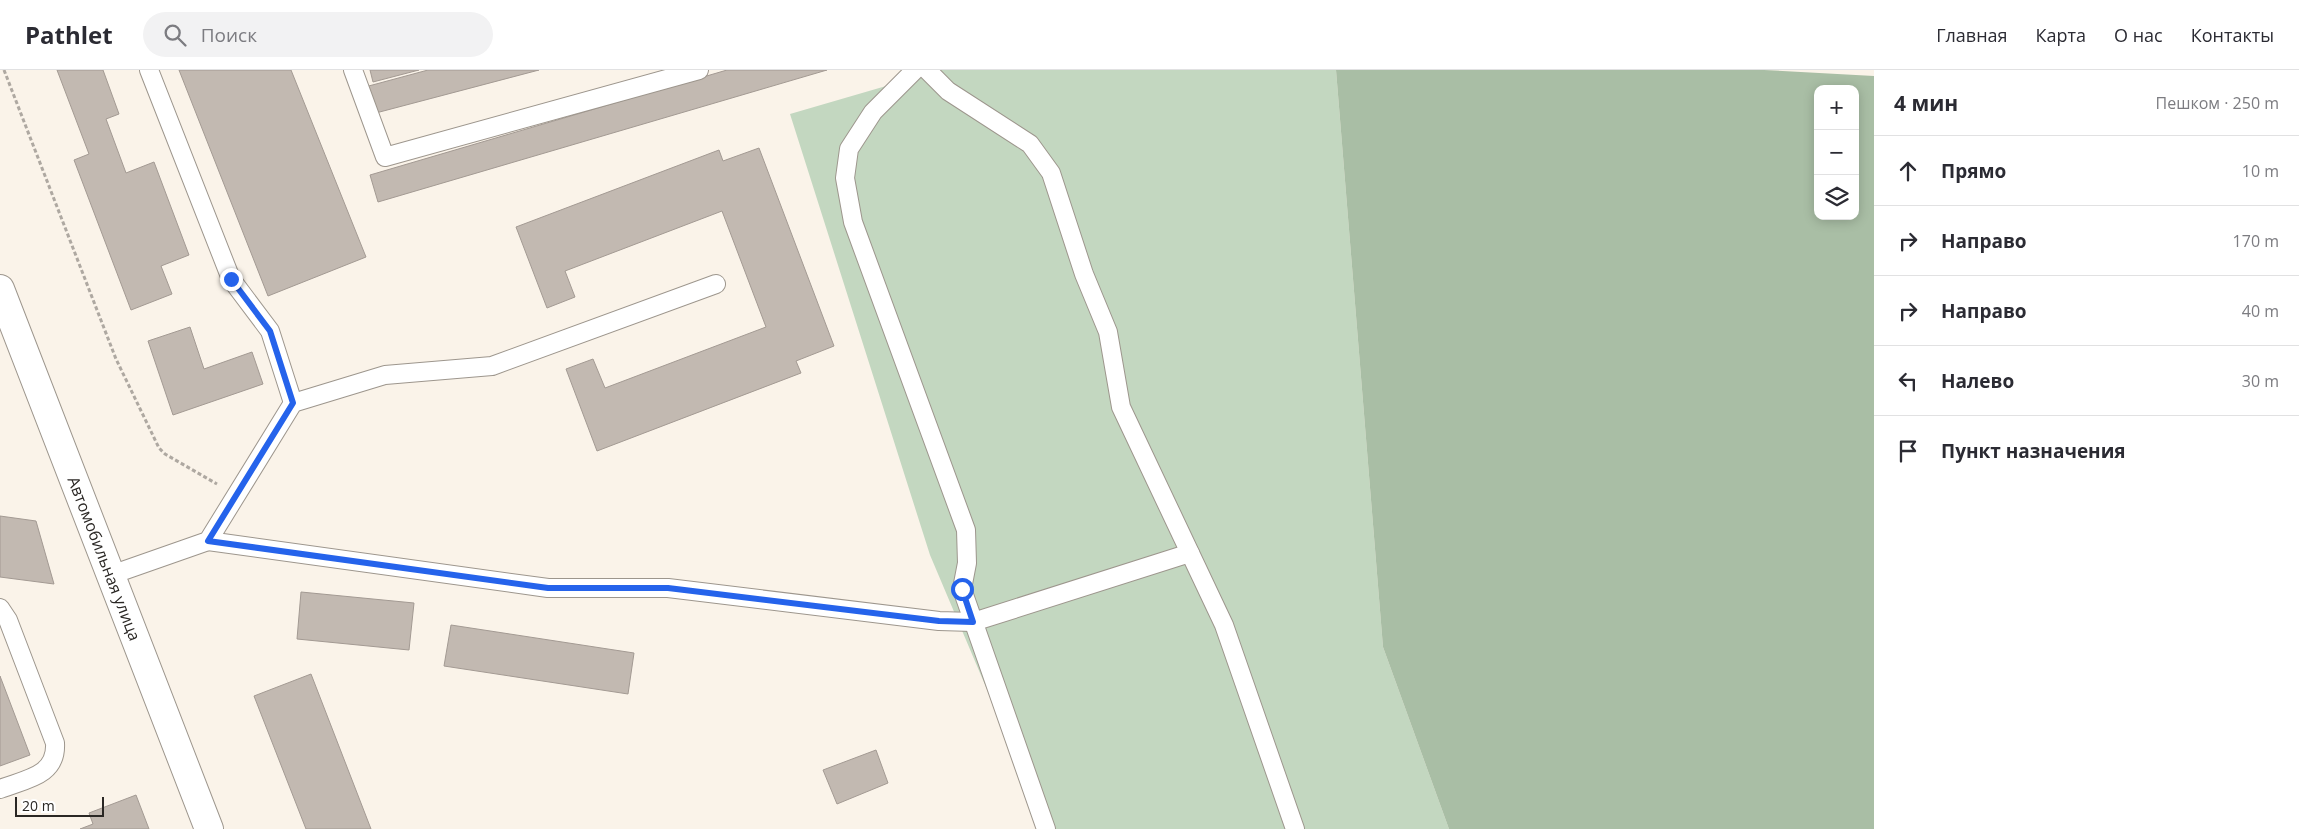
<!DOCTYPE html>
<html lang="ru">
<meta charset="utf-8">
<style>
body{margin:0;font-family:"Open Sans",sans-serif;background:#f2f2f3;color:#2b2b33}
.controls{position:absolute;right:15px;top:15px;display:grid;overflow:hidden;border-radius:10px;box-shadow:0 2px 12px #0003}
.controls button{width:45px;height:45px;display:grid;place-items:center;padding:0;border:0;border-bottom:1px solid #e1e1e2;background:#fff;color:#2b2b33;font:25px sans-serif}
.scale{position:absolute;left:15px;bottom:12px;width:89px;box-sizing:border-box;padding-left:5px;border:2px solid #2a2724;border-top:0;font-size:14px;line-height:18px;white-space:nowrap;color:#2a2724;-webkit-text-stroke:4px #fff;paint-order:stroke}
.stop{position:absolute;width:15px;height:15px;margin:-11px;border:4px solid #2563eb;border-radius:50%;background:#fff}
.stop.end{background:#2563eb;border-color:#fff;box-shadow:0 1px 5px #0008}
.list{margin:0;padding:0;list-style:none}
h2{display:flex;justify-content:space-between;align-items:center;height:65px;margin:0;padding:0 20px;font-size:21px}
h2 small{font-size:16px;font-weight:400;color:#7c7c81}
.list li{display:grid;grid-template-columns:32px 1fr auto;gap:15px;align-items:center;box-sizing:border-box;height:70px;padding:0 20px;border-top:1px solid #e1e1e2}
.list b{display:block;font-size:19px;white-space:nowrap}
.list em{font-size:16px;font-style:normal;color:#7c7c81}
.icon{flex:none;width:28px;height:28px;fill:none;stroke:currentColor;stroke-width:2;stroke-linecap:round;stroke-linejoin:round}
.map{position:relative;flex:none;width:1874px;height:759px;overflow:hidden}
header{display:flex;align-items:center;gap:30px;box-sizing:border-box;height:70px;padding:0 25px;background:#fff;border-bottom:1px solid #e1e1e2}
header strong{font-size:24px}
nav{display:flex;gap:28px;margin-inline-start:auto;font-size:18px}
.search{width:350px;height:45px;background:#f2f2f3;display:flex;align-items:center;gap:12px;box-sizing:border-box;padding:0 18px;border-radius:28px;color:#7c7c81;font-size:19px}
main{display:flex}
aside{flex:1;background:#fff}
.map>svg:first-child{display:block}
</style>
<header>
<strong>Pathlet</strong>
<div class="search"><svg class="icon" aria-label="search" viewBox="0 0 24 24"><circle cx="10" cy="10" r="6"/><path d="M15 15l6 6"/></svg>Поиск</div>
<nav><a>Главная</a><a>Карта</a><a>О нас</a><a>Контакты</a></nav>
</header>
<main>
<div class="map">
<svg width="1874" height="759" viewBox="0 0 1874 759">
<rect width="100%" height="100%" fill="#faf3e9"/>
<!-- green -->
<polygon fill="#c3d7c0" points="941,0 1336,0 1383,577 1449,759 1046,759 930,485 790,44"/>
<!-- forest -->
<path fill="#a9bea5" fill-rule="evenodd" d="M1336,0H1764L1874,6V759H1449L1383,577ZM1818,19H1855V146H1818Z"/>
<!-- building -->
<g fill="#c2b9b1" stroke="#a39a93">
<polygon points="57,0 103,0 119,44 106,49 126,103 154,92 189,185 161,196 172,224 131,240 74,90 89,84"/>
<polygon points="179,0 291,0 366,187 268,226"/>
<polygon points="370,0 419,0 373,12"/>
<polygon points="428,0 539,0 372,44 365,17"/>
<polygon points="727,0 827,0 378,132 370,105"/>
<polygon points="759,78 834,276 796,291 801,303 597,381 566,299 593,289 605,318 766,257 722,141 565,201 575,227 547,238 516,157 719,80 723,91"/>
<polygon points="190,257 204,299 252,282 263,314 173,345 148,271"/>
<polygon points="0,446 36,451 54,514 0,507"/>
<polygon points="301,522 414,533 409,580 297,569"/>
<polygon points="451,555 634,583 628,624 444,596"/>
<polygon points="311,604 371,759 306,759 254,626"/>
<polygon points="0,606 30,685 0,696"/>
<polygon points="876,680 888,713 837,734 823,700"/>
<polygon points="136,725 149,759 80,759 93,754 89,743"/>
</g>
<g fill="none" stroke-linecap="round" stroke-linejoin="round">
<!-- service casing -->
<g stroke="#9d968d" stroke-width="20">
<g id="service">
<polyline points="149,0 231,209 270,261 293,333"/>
<polyline points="353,0 385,87 699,0"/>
<polyline points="915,0 873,42 849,79 845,108 853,152 966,460 967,493 962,519 1046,759"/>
<polyline points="927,0 948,21 1030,74 1051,103 1084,204 1108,262 1121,337 1224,555 1295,759"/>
<polyline points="208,471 548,518 668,518 939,551 973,552 1190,483"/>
<polyline points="111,505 208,471 293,333 385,305 492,296 716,214"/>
<path d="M0,538L8,550L55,673C57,706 26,709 0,719"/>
</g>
</g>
<!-- minor casing -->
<g stroke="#9d968d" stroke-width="30">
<g id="minor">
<path id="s1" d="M0,219L209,759"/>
</g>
</g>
<!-- path -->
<polyline stroke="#aea8a1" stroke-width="3" stroke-dasharray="4 2.5" stroke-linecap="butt" points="4,0 116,289 159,378 165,384 217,414"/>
<!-- service -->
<use href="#service" stroke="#fff" stroke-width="18"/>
<!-- minor -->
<use href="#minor" stroke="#fff" stroke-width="28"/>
</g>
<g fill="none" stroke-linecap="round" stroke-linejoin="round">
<!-- route -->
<polyline stroke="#2563eb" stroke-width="6" points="231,209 270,261 293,333 208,471 548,518 668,518 939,551 973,552 962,519"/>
</g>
<g text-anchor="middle" stroke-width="4" stroke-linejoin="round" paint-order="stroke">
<!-- street labels -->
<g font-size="16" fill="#2a2724" stroke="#fff">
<text dy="6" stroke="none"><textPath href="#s1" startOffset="289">Автомобильная улица</textPath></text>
</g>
</g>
</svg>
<div class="controls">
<button>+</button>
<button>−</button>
<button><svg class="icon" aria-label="layers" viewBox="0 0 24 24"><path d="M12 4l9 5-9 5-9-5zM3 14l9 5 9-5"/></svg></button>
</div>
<div class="scale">20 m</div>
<div class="stop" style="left:962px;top:519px"></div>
<div class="stop end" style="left:231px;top:209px"></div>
</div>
<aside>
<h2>4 мин<small>Пешком · 250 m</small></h2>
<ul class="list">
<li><svg class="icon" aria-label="ahead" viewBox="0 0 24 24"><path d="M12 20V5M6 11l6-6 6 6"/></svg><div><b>Прямо</b></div><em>10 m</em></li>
<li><svg class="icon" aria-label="right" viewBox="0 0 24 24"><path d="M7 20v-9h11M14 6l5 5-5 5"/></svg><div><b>Направо</b></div><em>170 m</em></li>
<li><svg class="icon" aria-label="right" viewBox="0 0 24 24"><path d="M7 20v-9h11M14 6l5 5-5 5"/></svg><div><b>Направо</b></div><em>40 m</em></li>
<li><svg class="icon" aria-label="left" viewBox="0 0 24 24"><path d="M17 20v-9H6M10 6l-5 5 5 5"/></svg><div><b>Налево</b></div><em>30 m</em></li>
<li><svg class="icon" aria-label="arrive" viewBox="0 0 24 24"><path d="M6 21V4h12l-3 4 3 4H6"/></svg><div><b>Пункт назначения</b></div></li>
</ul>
</aside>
</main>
